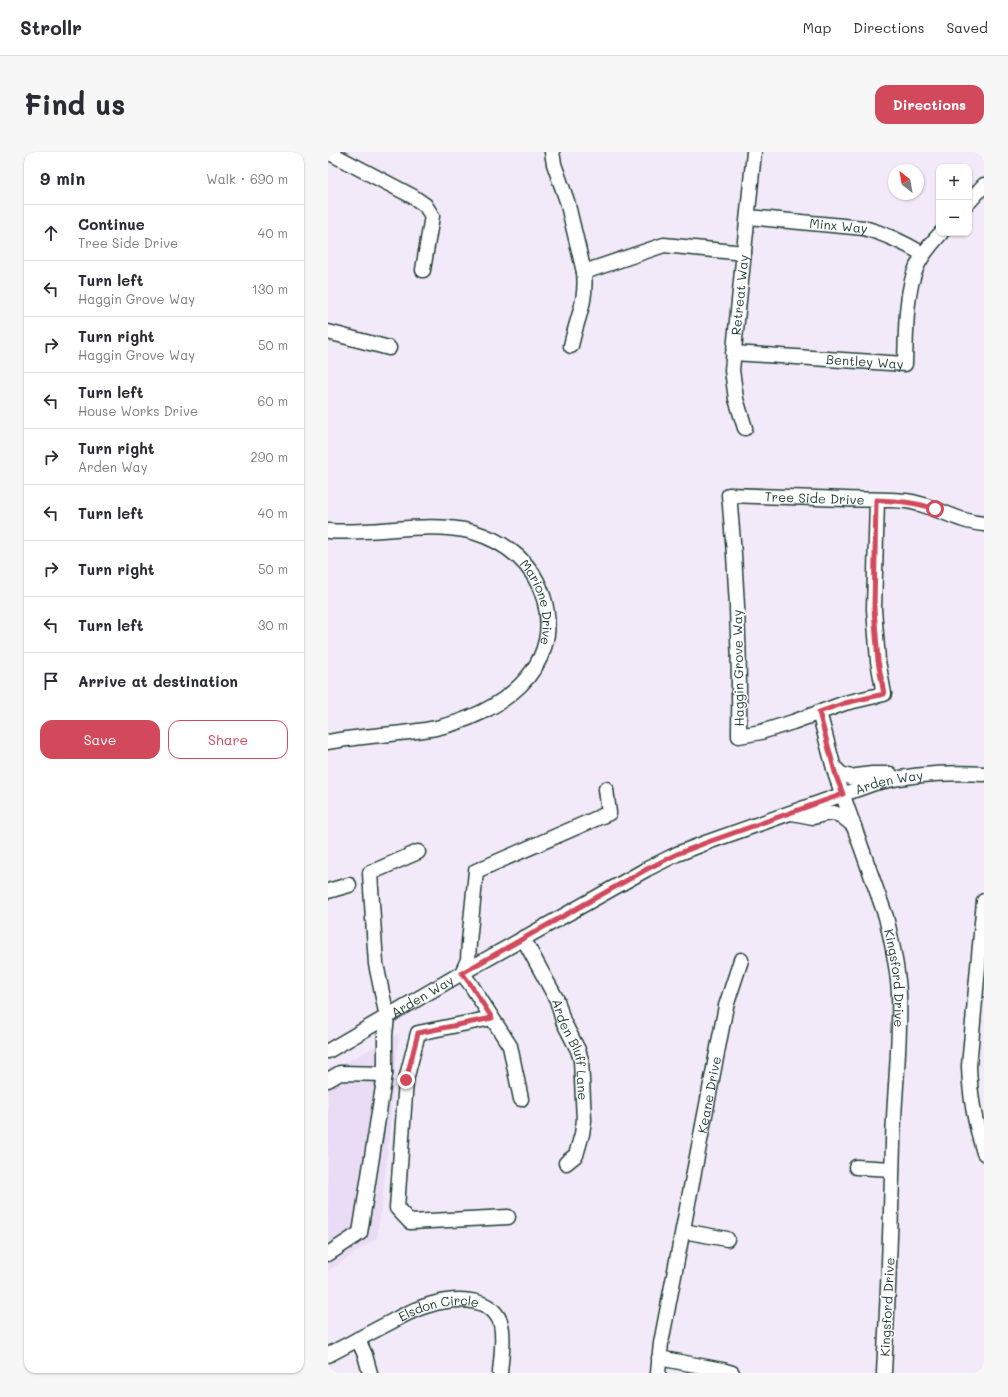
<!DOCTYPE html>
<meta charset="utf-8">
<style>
body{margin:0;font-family:Mali,sans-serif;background:#f7f7f7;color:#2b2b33}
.controls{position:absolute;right:12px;top:12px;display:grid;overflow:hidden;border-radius:8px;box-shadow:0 1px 3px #0004}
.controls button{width:36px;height:36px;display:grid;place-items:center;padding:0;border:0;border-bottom:1px solid #e1e1e2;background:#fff;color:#2b2b33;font:20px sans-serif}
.compass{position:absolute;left:560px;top:12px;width:36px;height:36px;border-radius:50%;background:#fff;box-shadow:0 1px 3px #0004;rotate:329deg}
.stop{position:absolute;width:12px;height:12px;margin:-9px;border:3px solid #d1495b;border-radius:50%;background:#fff}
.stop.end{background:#d1495b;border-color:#fff;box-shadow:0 1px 4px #0008}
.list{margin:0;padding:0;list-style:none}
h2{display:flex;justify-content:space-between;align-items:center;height:52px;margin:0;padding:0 16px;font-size:17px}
h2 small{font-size:13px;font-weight:400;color:#7c7c81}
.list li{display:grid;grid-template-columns:26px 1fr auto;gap:12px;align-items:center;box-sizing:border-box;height:56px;padding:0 16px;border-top:1px solid #e1e1e2}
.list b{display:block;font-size:15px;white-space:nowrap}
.list p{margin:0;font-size:13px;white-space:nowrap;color:#7c7c81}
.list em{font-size:13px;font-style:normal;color:#7c7c81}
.actions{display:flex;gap:8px;padding:12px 16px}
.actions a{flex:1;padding:9px 0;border:1px solid #d1495b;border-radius:12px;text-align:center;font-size:14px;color:#d1495b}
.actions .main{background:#d1495b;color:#fff}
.icon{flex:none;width:22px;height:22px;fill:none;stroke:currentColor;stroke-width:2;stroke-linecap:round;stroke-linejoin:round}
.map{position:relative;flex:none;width:656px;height:1221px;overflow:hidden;border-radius:12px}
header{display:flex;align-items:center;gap:24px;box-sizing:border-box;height:56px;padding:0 20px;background:#fff;border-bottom:1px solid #e1e1e2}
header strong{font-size:19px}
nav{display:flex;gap:22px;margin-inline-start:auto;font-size:14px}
.intro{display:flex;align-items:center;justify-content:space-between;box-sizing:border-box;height:96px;padding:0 24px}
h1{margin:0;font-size:28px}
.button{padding:10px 18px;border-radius:12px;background:#d1495b;color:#fff;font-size:14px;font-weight:700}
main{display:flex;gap:24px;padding:0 24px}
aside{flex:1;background:#fff;border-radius:12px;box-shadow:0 1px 3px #0004}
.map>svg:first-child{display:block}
</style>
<header>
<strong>Strollr</strong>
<nav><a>Map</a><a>Directions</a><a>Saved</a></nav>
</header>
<div class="intro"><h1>Find us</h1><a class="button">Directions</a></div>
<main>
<aside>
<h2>9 min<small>Walk · 690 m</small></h2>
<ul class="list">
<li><svg class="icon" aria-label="ahead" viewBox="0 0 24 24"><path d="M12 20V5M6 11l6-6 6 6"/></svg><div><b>Continue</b><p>Tree Side Drive</p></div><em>40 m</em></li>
<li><svg class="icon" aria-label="left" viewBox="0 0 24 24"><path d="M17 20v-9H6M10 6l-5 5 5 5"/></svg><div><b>Turn left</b><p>Haggin Grove Way</p></div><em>130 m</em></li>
<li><svg class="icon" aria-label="right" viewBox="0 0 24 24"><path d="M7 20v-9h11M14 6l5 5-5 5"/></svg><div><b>Turn right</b><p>Haggin Grove Way</p></div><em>50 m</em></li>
<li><svg class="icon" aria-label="left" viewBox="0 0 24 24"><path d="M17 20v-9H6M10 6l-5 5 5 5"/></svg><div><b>Turn left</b><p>House Works Drive</p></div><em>60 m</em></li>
<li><svg class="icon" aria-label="right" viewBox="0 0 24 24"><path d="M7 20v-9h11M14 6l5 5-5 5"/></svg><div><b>Turn right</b><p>Arden Way</p></div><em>290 m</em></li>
<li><svg class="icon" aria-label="left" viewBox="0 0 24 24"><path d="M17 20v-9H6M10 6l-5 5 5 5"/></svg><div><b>Turn left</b></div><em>40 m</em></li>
<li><svg class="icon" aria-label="right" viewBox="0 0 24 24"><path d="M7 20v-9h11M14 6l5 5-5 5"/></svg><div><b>Turn right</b></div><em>50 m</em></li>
<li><svg class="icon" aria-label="left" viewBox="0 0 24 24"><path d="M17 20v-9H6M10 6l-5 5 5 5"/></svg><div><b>Turn left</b></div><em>30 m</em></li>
<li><svg class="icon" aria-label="arrive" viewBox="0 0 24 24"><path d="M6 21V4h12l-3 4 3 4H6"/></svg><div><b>Arrive at destination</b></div></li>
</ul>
<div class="actions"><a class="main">Save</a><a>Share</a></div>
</aside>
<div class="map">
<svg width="656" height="1221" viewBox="0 0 656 1221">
<rect width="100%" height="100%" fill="#f2eaf8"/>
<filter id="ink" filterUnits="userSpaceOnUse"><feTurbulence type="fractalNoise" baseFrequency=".025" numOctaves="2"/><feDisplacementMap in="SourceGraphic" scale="8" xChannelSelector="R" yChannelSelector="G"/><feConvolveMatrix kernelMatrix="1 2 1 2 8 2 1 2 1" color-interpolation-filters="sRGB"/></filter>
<g filter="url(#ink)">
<!-- built -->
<polygon fill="#e9dcf4" points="71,881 55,1043 49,1086 0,1119 0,921"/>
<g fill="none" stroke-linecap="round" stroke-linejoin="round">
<!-- minor casing -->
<g stroke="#1f3d34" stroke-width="17">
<g id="minor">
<polyline points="0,0 84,44 97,53 104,64 95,118"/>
<path d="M224,0L226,12L239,49L256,120C259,151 249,165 243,194"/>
<polyline points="641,50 656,33"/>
<path id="s1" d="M420,65L536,76C558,82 575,90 595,102"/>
<polyline points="256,120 336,93 416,101"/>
<polyline points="0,180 61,196"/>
<path id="s2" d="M405,201L577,212C578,184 577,140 589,114C595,101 604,91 613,81"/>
<path id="s3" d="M417,276L408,247L404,218L426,0"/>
<path id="s4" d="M549,348L546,457L550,509L556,542L517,551L465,570L433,580L411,584C412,503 409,423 401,343C440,344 478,346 517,347C537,348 558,347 578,349C605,352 628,370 656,372"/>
<path id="s5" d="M0,379C48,383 98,368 145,380C179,390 206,412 216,447C236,518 169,563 108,576C72,583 36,583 0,590"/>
<path id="s6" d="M491,560L508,624L558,765C564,790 570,816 571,842C573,892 566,941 565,991C563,1068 560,1144 556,1221"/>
<polyline points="506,615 513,622 522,625 544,622 562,622"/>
<polyline points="464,661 485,665 496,662 506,661 514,664 526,674"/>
<polyline points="0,739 21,733"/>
<path d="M656,749L641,914C642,946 647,970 656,1001"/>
<path id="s7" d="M195,786L229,848L235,869L250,898L253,908L256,968L254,982L248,1003L238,1011"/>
<polyline points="164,866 90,881 78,928 69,1056 82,1070 180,1065"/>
<path id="s8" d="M0,899L134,821L319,717L349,702L380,690L547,631C584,622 619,620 656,622"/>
<polyline points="0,928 12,921 57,922"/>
<polyline points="193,947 182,894 143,833 134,821 140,808 141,790 148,719 281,661 278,637"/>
<polyline points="528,1015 564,1017"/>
<polyline points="355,1079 399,1087"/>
<polyline points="0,1102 32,1081 57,922 57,883 59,865 48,812 42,721 90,700"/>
<polyline points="30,1187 37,1203 42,1221"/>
<path id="s9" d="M0,1203C19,1193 38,1183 57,1173C71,1166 85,1157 101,1153C124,1146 161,1143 172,1169C177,1183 173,1206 172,1221"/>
<polyline points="331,1206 394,1218 404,1221"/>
<path id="s10" d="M330,1221L333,1191L398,854L413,808"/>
</g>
</g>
<!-- minor -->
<use href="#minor" stroke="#fff" stroke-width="14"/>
</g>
</g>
<g fill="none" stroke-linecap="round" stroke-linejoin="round" filter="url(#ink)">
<!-- route -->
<path stroke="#d1495b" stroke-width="5" d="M78,928L90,881L164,866L143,833L134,821L319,717L349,702L380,690L515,642L508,624L491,560L517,551L556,542L550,509L546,457L548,348C569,349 588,350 607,357"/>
</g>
<g text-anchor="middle" stroke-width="3" stroke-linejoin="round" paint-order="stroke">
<!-- street labels -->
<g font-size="13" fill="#1f3d34" stroke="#fff">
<text dy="5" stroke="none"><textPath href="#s1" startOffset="91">Minx Way</textPath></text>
<text dy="5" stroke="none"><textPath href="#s3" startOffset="135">Retreat Way</textPath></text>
<text dy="5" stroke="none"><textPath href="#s2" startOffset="132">Bentley Way</textPath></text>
<text dy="5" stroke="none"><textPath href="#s4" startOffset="673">Tree Side Drive</textPath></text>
<text dy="5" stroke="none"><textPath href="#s5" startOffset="249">Marione Drive</textPath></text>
<text transform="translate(410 516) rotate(-91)" y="5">Haggin Grove Way</text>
<text dy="5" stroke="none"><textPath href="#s8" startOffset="625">Arden Way</textPath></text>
<text dy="5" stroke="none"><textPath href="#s6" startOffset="278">Kingsford Drive</textPath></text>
<text dy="5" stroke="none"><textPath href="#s8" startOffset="109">Arden Way</textPath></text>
<text dy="5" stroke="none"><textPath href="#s7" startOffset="123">Arden Bluff Lane</textPath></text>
<text dy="5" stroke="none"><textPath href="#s10" startOffset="283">Keane Drive</textPath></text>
<text transform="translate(559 1155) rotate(-87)" y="5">Kingsford Drive</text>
<text dy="5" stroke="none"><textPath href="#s9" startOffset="122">Elsdon Circle</textPath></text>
</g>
</g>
</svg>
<div class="controls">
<button>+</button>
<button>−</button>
</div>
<svg class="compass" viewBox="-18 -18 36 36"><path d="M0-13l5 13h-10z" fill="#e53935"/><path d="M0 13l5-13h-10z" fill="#7c7c81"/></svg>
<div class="stop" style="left:607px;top:357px"></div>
<div class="stop end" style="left:78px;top:928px"></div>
</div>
</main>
